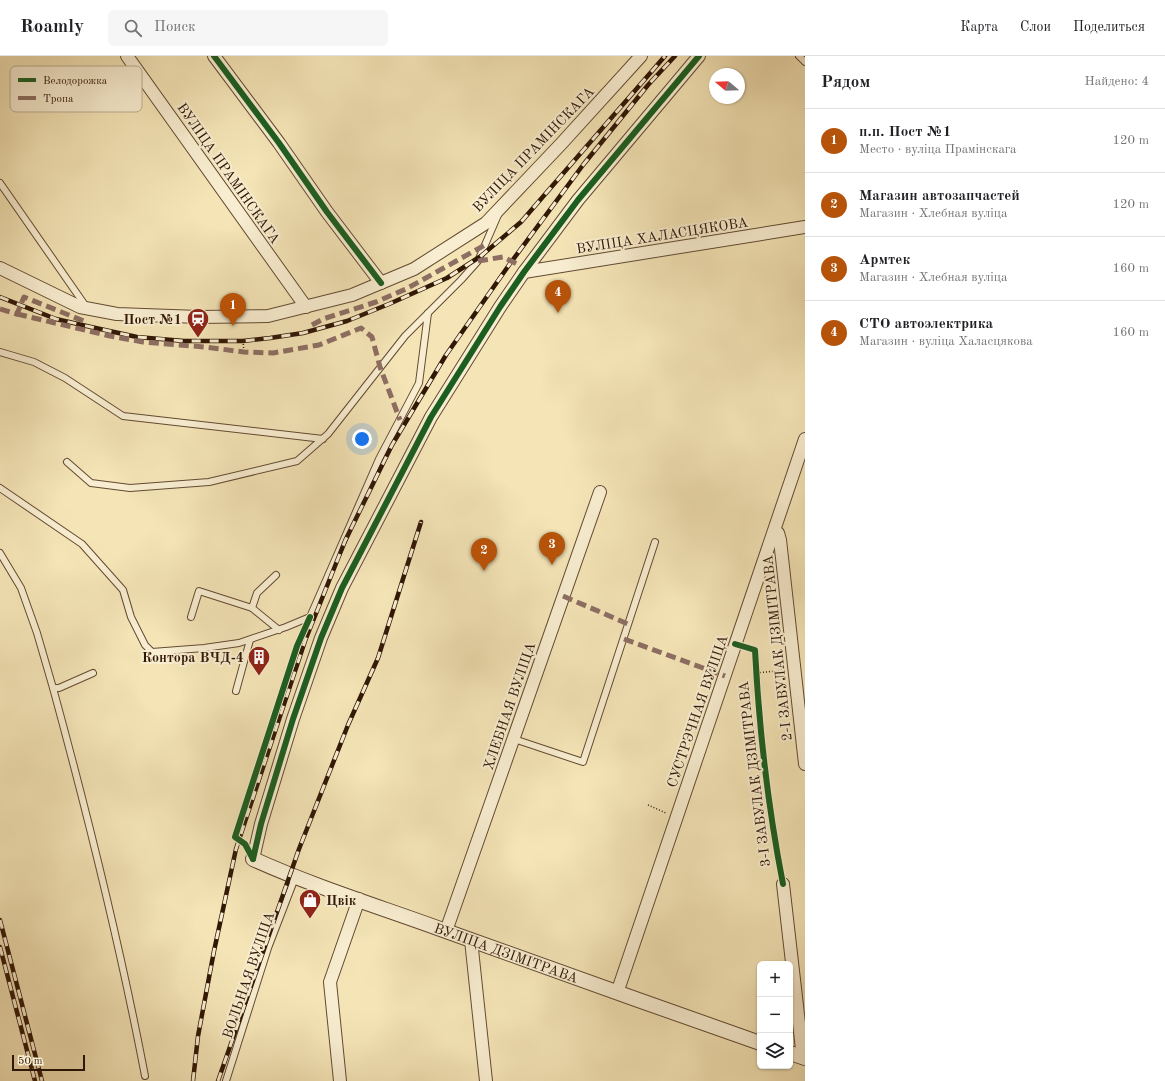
<!DOCTYPE html>
<html lang="ru">
<meta charset="utf-8">
<style>
body{margin:0;font-family:"Old Standard TT",serif;background:#f6f6f6;color:#202124}
.controls{position:absolute;right:12px;bottom:12px;display:grid;overflow:hidden;border-radius:6px;box-shadow:0 1px 3px #0004}
.controls button{width:36px;height:36px;display:grid;place-items:center;padding:0;border:0;border-bottom:1px solid #e0e0e0;background:#fff;color:#202124;font:20px sans-serif}
.compass{position:absolute;left:709px;top:12px;width:36px;height:36px;border-radius:50%;background:#fff;box-shadow:0 1px 3px #0004;rotate:289deg}
.scale{position:absolute;left:12px;bottom:10px;width:73px;box-sizing:border-box;padding-left:4px;border:2px solid #311706;border-top:0;font-size:11px;line-height:14px;white-space:nowrap;color:#311706;-webkit-text-stroke:3px #f8edd0;paint-order:stroke}
.you{position:absolute;left:362px;top:383px;width:14px;height:14px;margin:-10px;border:3px solid #fff;border-radius:50%;background:#1a73e8;box-shadow:0 0 0 6px #1a73e833}
.badge{display:grid;place-items:center;width:26px;height:26px;border-radius:50%;background:#b45309;color:#fff;font-size:13px;font-weight:700}
.pin{position:absolute;translate:-50% -33px;filter:drop-shadow(0 1px 2px #0008)}
.pin::after{content:'';position:absolute;top:21px;width:14px;height:12px;background:inherit;clip-path:polygon(0 0,100% 0,50% 100%)}
.list{margin:0;padding:0;list-style:none}
h2{display:flex;justify-content:space-between;align-items:center;height:52px;margin:0;padding:0 16px;font-size:17px}
h2 small{font-size:13px;font-weight:400;color:#757577}
.list li{display:grid;grid-template-columns:26px 1fr auto;gap:12px;align-items:center;box-sizing:border-box;height:64px;padding:0 16px;border-top:1px solid #e0e0e0}
.list b{display:block;font-size:15px;white-space:nowrap}
.list p{margin:0;font-size:13px;white-space:nowrap;color:#757577}
.list em{font-size:13px;font-style:normal;color:#757577}
.icon{flex:none;width:22px;height:22px;fill:none;stroke:currentColor;stroke-width:2;stroke-linecap:round;stroke-linejoin:round}
.map{position:relative;flex:none;width:805px;height:1025px;overflow:hidden}
header{display:flex;align-items:center;gap:24px;box-sizing:border-box;height:56px;padding:0 20px;background:#fff;border-bottom:1px solid #e0e0e0}
header strong{font-size:19px}
nav{display:flex;gap:22px;margin-inline-start:auto;font-size:14px}
.search{width:280px;height:36px;background:#f6f6f6;display:flex;align-items:center;gap:10px;box-sizing:border-box;padding:0 14px;border-radius:6px;color:#757577;font-size:15px}
main{display:flex}
aside{flex:1;background:#fff}
.map>svg:first-child{display:block}
</style>
<header>
<strong>Roamly</strong>
<div class="search"><svg class="icon" aria-label="search" viewBox="0 0 24 24"><circle cx="10" cy="10" r="6"/><path d="M15 15l6 6"/></svg>Поиск</div>
<nav><a>Карта</a><a>Слои</a><a>Поделиться</a></nav>
</header>
<main>
<div class="map">
<svg width="805" height="1025" viewBox="0 0 805 1025">
<rect width="100%" height="100%" fill="#f4e4b6"/>
<filter id="stains"><feTurbulence type="fractalNoise" baseFrequency=".005" numOctaves="4"/><feColorMatrix values="0 0 0 0 .2 0 0 0 0 .09 0 0 0 0 .02 0 0 0 .5 -.17"/></filter>
<radialGradient id="worn" r=".72"><stop offset=".6" stop-color="#630" stop-opacity="0"/><stop offset="1" stop-color="#630" stop-opacity=".3"/></radialGradient>
<g fill="none" stroke-linecap="round" stroke-linejoin="round">
<!-- service casing -->
<g stroke="#624a32" stroke-width="8">
<g id="service">
<polyline points="799,0 805,6"/>
<polyline points="0,127 87,252"/>
<polyline points="0,296 34,306 65,322 123,360 323,383"/>
<polyline points="67,406 91,427 130,432 209,426 297,405 328,378 405,280 461,224 478,205 498,159"/>
<polyline points="0,432 82,488 123,534 131,561 145,589 152,596 204,592 239,587 286,571 310,561 379,403 419,327 428,257"/>
<polyline points="0,497 21,532 37,577 53,632"/>
<polyline points="276,519 257,537 252,552 279,574"/>
<polyline points="191,561 199,535 252,552"/>
<path d="M93,617L59,632H53C88,760 120,889 145,1020"/>
<polyline points="236,635 250,584"/>
<polyline points="514,683 583,706 655,486"/>
<polyline points="226,1025 268,892 295,822"/>
</g>
</g>
<!-- minor casing -->
<g stroke="#624a32" stroke-width="14">
<g id="minor">
<polyline points="127,0 306,251"/>
<polyline points="214,0 279,87 327,156 381,227"/>
<polyline points="0,212 80,251 117,258 199,261 268,260 352,239 414,213 486,167 561,88 641,0"/>
<polyline points="524,216 805,171"/>
<polyline points="774,476 778,477 780,484 805,708"/>
<polyline points="253,803 261,768 293,663 321,582 342,532 431,361 500,251 524,216 578,144 699,0"/>
<polyline points="783,828 803,1002"/>
<polyline points="446,875 600,436"/>
<polyline points="471,884 486,1025"/>
<polyline points="617,937 805,383"/>
<polyline points="340,1025 330,926 359,843"/>
</g>
</g>
<!-- tertiary casing -->
<g stroke="#624a32" stroke-width="16">
<g id="tertiary">
<path id="s1" d="M253,803C315,831 380,851 443,874C549,912 654,950 760,987"/>
<polyline points="790,997 805,1002"/>
</g>
</g>
<!-- path -->
<g stroke="#311706" stroke-width="1.5" stroke-dasharray="1 2" stroke-linecap="butt">
<polyline points="243,285 244,296"/>
<polyline points="746,591 755,594 758,647 776,790 781,818"/>
<polyline points="757,617 785,614"/>
<polyline points="648,749 666,757"/>
</g>
<!-- service -->
<use href="#service" stroke="#f8edd0" stroke-width="6"/>
<!-- minor -->
<use href="#minor" stroke="#f8edd0" stroke-width="12"/>
<!-- tertiary -->
<use href="#tertiary" stroke="#f8edd0" stroke-width="14"/>
<!-- rail casing -->
<g stroke="#311706" stroke-width="4.5">
<g id="rail">
<polyline points="0,241 56,263 91,271 137,281 184,285 243,285 270,282 303,277 347,265 389,248 447,222 481,200 521,166 665,0"/>
<polyline points="0,864 42,1025"/>
<polyline points="0,891 35,1025"/>
<polyline points="193,1025 198,980 214,895 236,793 305,585 345,485 392,389 446,299 509,209 583,109 648,29 675,0"/>
<polyline points="218,1025 299,793 348,669 378,602 421,466"/>
</g>
</g>
<!-- rail -->
<use href="#rail" stroke="#f8edd0" stroke-width="3" stroke-dasharray="9" stroke-linecap="butt"/>
<!-- quiet -->
<g stroke="#8d6e63" stroke-width="5" stroke-dasharray="10 5" stroke-linecap="butt">
<polyline points="478,205 503,201 517,208"/>
<polyline points="0,253 17,258 24,241 86,266"/>
<polyline points="17,258 110,280 143,286 205,291 244,296 273,297 319,289 361,272 372,281 380,311 400,364"/>
<polyline points="312,269 323,263 376,246 406,233 485,189"/>
<polyline points="563,540 628,568"/>
<polyline points="624,583 725,620"/>
</g>
<!-- cycleway casing -->
<g stroke="#f8edd0" stroke-width="8">
<g id="cycleway">
<polyline points="214,0 279,87 327,156 381,227"/>
<path d="M735,588L755,594C759,672 768,751 783,828"/>
<polyline points="253,803 261,768 293,663 321,582 342,532 431,361 500,251 524,216 578,144 699,0"/>
<polyline points="253,803 245,788 235,781 297,590 310,561"/>
</g>
</g>
<!-- cycleway -->
<use href="#cycleway" stroke="#1b5e20" stroke-width="6"/>
</g>
<!-- icons -->
<defs>
<g id="station-pin" transform="scale(1.15)"><path d="M0 17L-7.5 6A9.5 9.5 0 1 1 7.5 6Z" fill="#8f2418" stroke="#f8edd0"/><path d="M-3-6H3Q5-6 5-4V2Q5 4 3 4L4.5 6H3L1.5 4h-3L-3 6H-4.5L-3 4Q-5 4-5 2V-4Q-5-6-3-6ZM-3.5-4v3h7v-3ZM-3.5 1v1.5H-2V1ZM2 1v1.5H3.5V1Z" fill="#fff"/></g>
<g id="building-pin" transform="scale(1.15)"><path d="M0 17L-7.5 6A9.5 9.5 0 1 1 7.5 6Z" fill="#8f2418" stroke="#f8edd0"/><path d="M-4-6H4V6H1V3H-1V6H-4ZM-2.5-4.3h1.7v1.8h-1.7ZM.8-4.3h1.7v1.8H.8ZM-2.5-1h1.7V.8h-1.7ZM.8-1h1.7V.8H.8Z" fill="#fff"/></g>
<g id="shop-pin" transform="scale(1.15)"><path d="M0 17L-7.5 6A9.5 9.5 0 1 1 7.5 6Z" fill="#8f2418" stroke="#f8edd0"/><path d="M-5-2.5h2.3a2.7 3.5 0 0 1 5.4 0H5L5.5 6h-11ZM-1.5-2.5h3a1.5 2.3 0 0 0-3 0Z" fill="#fff"/></g>
</defs>
<g fill-rule="evenodd">
<use href="#station-pin" x="198" y="263"/>
<use href="#building-pin" x="259" y="601"/>
<use href="#shop-pin" x="310" y="844"/>
</g>
<g text-anchor="middle" stroke-width="4" stroke-linejoin="round" paint-order="stroke">
<!-- street labels -->
<g font-size="14" fill="#311706" stroke="#f8edd0">
<text transform="translate(533 93) rotate(-46)" y="5">ВУЛІЦА ПРАМІНСКАГА</text>
<text transform="translate(229 117) rotate(55)" y="5">ВУЛІЦА ПРАМІНСКАГА</text>
<text transform="translate(662 179) rotate(-9)" y="5">ВУЛІЦА ХАЛАСЦЯКОВА</text>
<text transform="translate(777 592) rotate(-96)" y="5">2-І ЗАВУЛАК ДЗІМІТРАВА</text>
<text transform="translate(509 650) rotate(-71)" y="5">ХЛЕБНАЯ ВУЛІЦА</text>
<text transform="translate(697 655) rotate(-71)" y="5">СУСТРЭЧНАЯ ВУЛІЦА</text>
<text transform="translate(754 718) rotate(-97)" y="5">3-І ЗАВУЛАК ДЗІМІТРАВА</text>
<text dy="5" stroke="none"><textPath href="#s1" startOffset="270">ВУЛІЦА ДЗІМІТРАВА</textPath></text>
<text transform="translate(248 919) rotate(-71)" y="5">ВОЛЬНАЯ ВУЛІЦА</text>
</g>
<!-- poi labels -->
<g font-size="14" font-weight="bold" fill="#311706" stroke="#f8edd0" text-anchor="end">
<text x="182" y="268">Пост №1</text>
<text x="244" y="606">Контора ВЧД-4</text>
<text x="326" y="849" text-anchor="start">Цвік</text>
</g>
</g>
<!-- legend -->
<rect x="10" y="10" width="132" height="46" rx="6" fill="#f8edd0" stroke="#bcad93" stroke-width="1"/>
<rect x="18" y="22" width="18" height="4" fill="#1b5e20"/>
<rect x="18" y="40" width="18" height="4" fill="#8d6e63"/>
<g font-size="11" fill="#311706">
<text x="43" y="28">Велодорожка</text>
<text x="43" y="46">Тропа</text>
</g>
<rect width="100%" height="100%" filter="url(#stains)"/>
<rect width="100%" height="100%" fill="url(#worn)"/>
</svg>
<div class="controls">
<button>+</button>
<button>−</button>
<button><svg class="icon" aria-label="layers" viewBox="0 0 24 24"><path d="M12 4l9 5-9 5-9-5zM3 14l9 5 9-5"/></svg></button>
</div>
<svg class="compass" viewBox="-18 -18 36 36"><path d="M0-13l5 13h-10z" fill="#e53935"/><path d="M0 13l5-13h-10z" fill="#757577"/></svg>
<div class="scale">50 m</div>
<div class="you"></div>
<div class="pin badge" style="left:233px;top:270px">1</div>
<div class="pin badge" style="left:484px;top:515px">2</div>
<div class="pin badge" style="left:552px;top:509px">3</div>
<div class="pin badge" style="left:558px;top:257px">4</div>
</div>
<aside>
<h2>Рядом<small>Найдено: 4</small></h2>
<ul class="list">
<li><span class="badge">1</span><div><b>п.п. Пост №1</b><p>Место · вуліца Прамінскага</p></div><em>120 m</em></li>
<li><span class="badge">2</span><div><b>Магазин автозапчастей</b><p>Магазин · Хлебная вуліца</p></div><em>120 m</em></li>
<li><span class="badge">3</span><div><b>Армтек</b><p>Магазин · Хлебная вуліца</p></div><em>160 m</em></li>
<li><span class="badge">4</span><div><b>СТО автоэлектрика</b><p>Магазин · вуліца Халасцякова</p></div><em>160 m</em></li>
</ul>
</aside>
</main>
